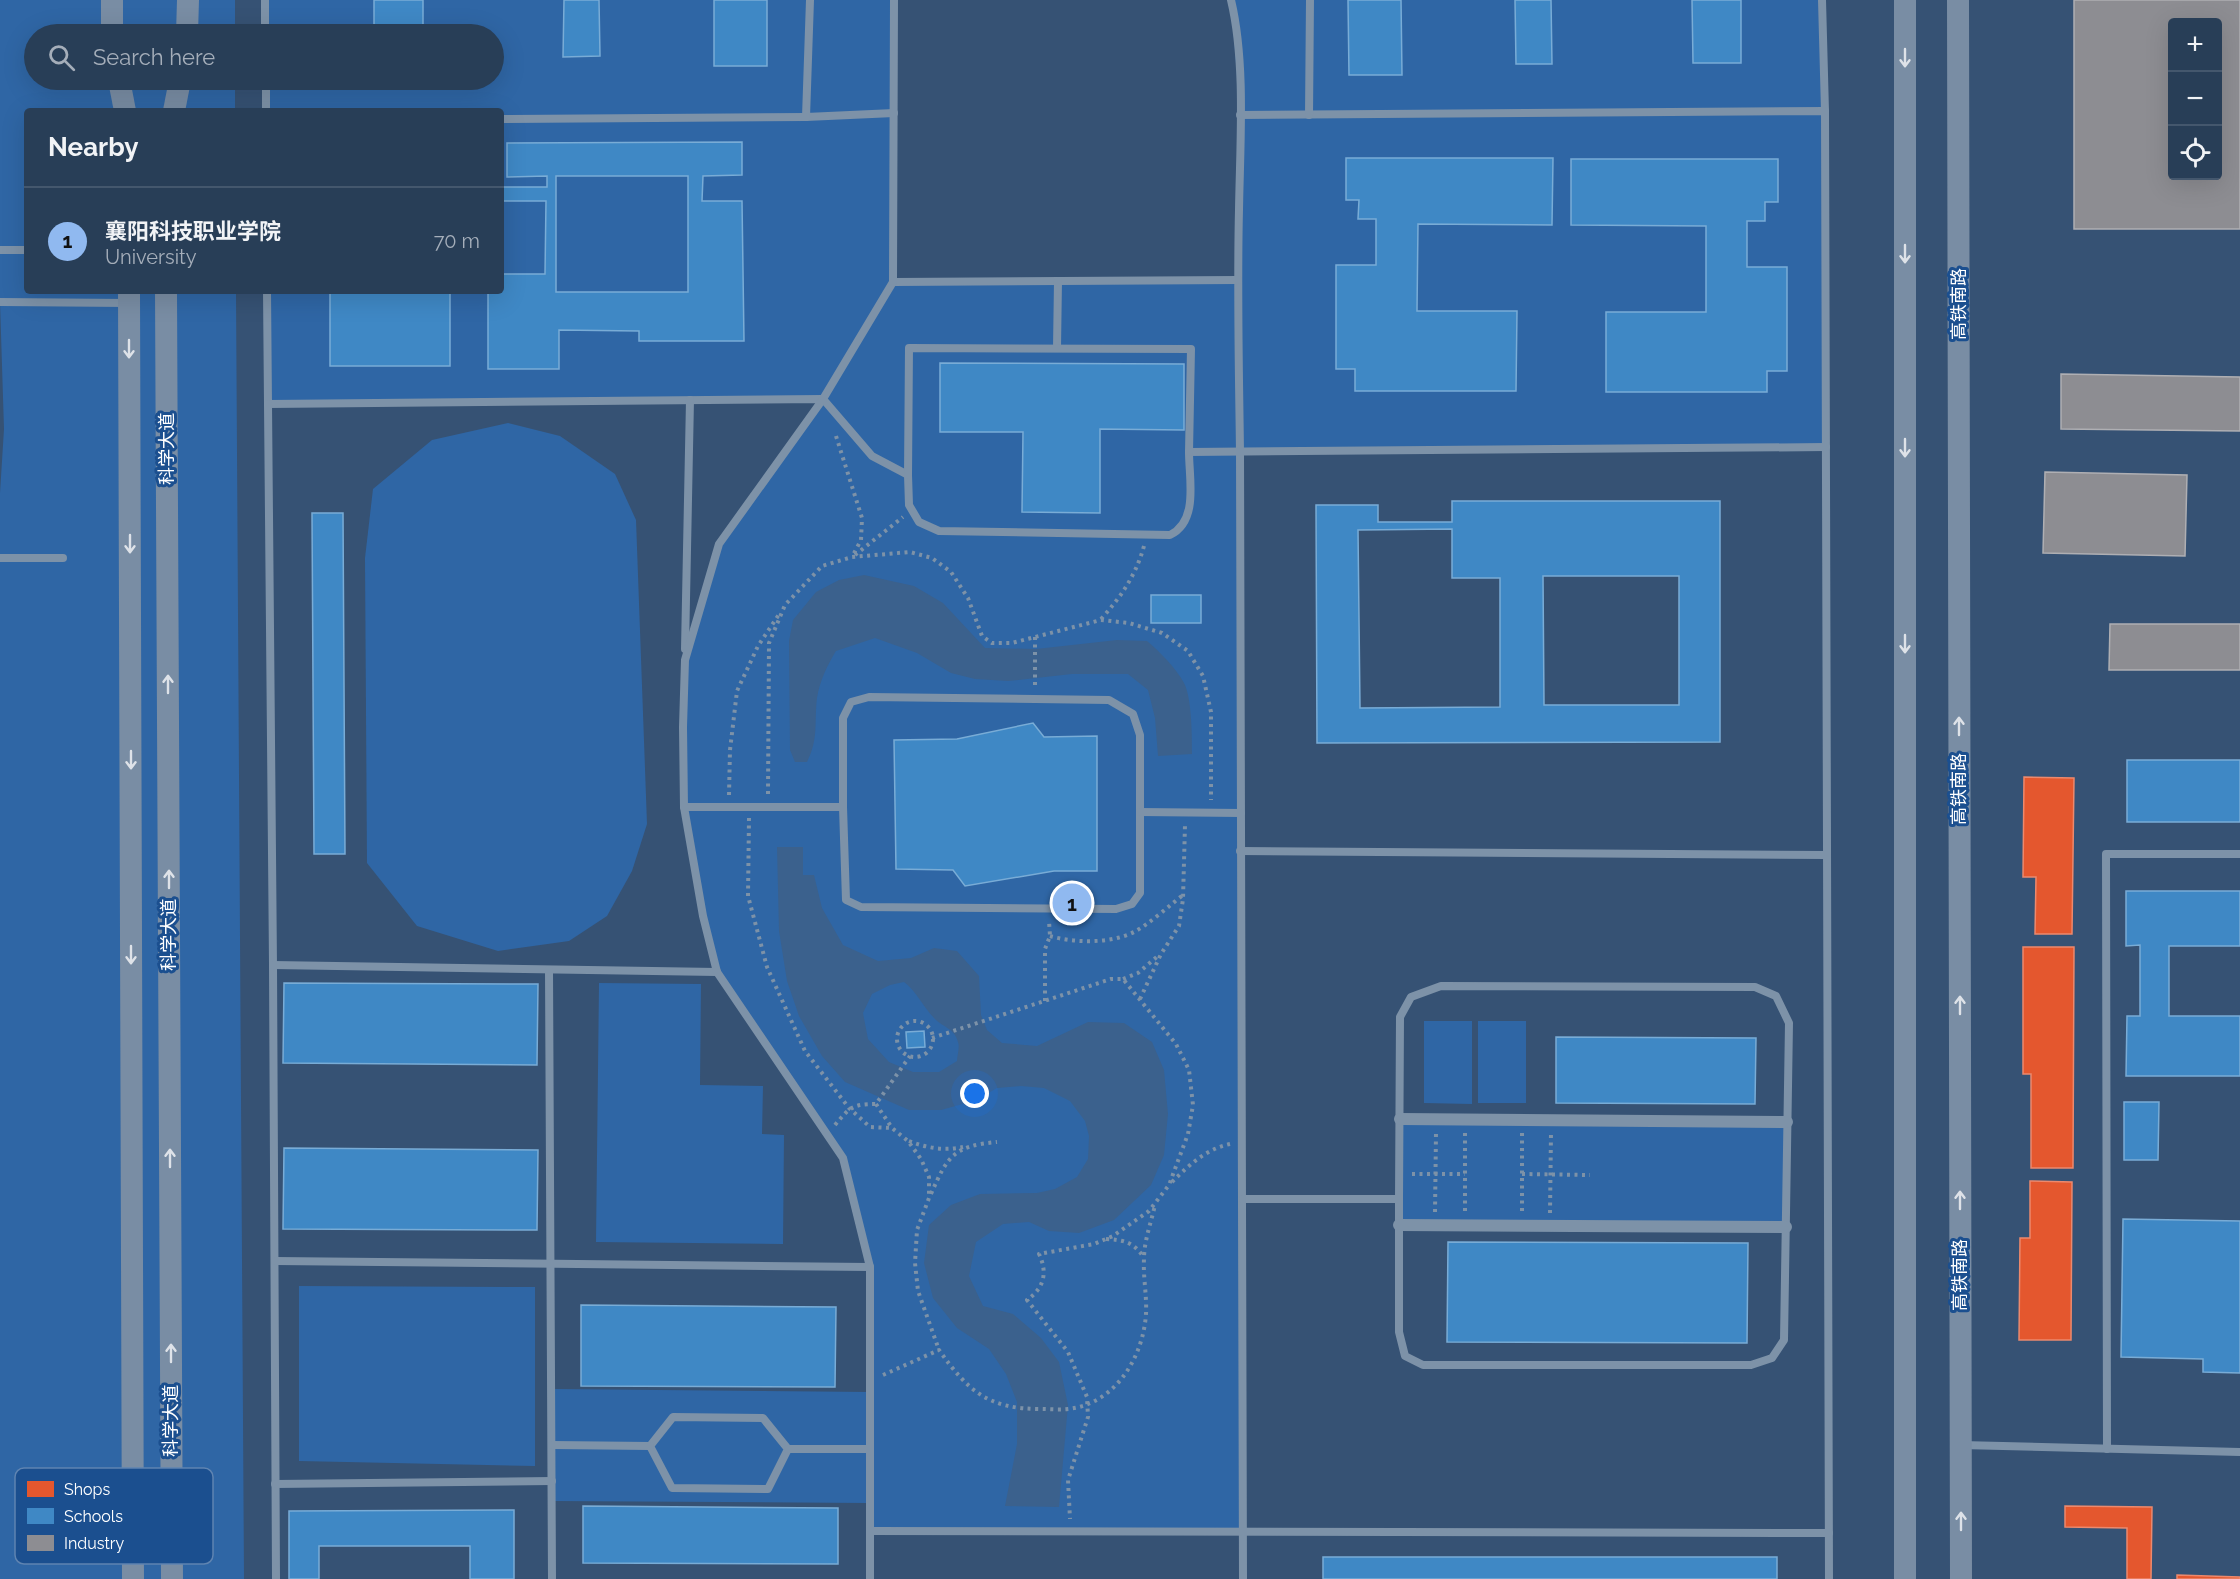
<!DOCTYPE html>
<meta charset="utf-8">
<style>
body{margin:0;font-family:Raleway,"Noto Sans SC",sans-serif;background:#30455d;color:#f1f3f6}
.controls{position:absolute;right:18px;top:18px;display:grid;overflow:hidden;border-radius:6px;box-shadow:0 6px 24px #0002}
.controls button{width:54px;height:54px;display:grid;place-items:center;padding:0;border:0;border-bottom:2px solid #44576d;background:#283e57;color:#f1f3f6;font:30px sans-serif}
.you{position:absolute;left:975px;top:1094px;width:21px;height:21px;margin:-15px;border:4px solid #fff;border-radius:50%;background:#1a73e8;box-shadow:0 0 0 9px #1a73e833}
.badge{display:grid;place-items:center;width:39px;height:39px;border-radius:50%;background:#90b9f0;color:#111;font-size:20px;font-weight:700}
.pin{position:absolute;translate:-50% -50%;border:3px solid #fff;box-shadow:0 2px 6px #0006}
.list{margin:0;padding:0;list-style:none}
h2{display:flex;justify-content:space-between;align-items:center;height:78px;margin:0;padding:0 24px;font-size:26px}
h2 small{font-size:20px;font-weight:400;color:#a5aeba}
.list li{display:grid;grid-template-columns:39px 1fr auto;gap:18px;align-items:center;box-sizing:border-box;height:108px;padding:0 24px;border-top:2px solid #44576d}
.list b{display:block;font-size:22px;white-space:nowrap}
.list p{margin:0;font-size:20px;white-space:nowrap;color:#a5aeba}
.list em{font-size:20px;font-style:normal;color:#a5aeba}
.icon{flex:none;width:33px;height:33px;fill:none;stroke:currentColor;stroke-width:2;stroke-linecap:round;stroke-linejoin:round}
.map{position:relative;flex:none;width:2240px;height:1579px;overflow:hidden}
.search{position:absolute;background:#283e57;box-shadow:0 6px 24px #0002;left:24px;top:24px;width:480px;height:66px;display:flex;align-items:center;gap:15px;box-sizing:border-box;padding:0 21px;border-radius:33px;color:#a5aeba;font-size:22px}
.panel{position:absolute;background:#283e57;box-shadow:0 6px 24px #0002;left:24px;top:108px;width:480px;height:186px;border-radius:6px}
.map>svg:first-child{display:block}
</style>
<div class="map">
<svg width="2240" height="1579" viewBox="0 0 2240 1579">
<rect width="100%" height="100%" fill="#365274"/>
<!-- green -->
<g fill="#2f66a5">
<polygon points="0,0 235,0 235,34 34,34 34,80 235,80 235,111 27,111 27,291 236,291 244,1579 0,1579 0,493 4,429 0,302"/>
<polygon points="261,0 894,0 893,281 1237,280 1240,115 1231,0 1822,0 1826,447 1241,452 1243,1533 870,1531 869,1503 552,1501 551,1389 869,1392 870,1267 843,1158 717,972 684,807 685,660 719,544 822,399 268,404 267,291 501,291 501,111 266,111 266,80 494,80 494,34 265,34"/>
<polygon points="508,423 560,436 615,474 636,520 647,824 632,871 607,916 569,941 498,951 417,926 367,863 365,558 373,489 432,440"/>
<polygon points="599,983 701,984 700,1085 763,1086 762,1134 784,1135 783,1244 596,1242"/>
<polygon points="1424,1021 1472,1021 1472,1104 1424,1103"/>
<rect x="1478" y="1021" width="48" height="82"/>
<polygon points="1400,1119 1787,1122 1786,1227 1399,1225"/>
<polygon points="299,1286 535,1287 535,1466 299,1461"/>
</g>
<!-- water -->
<g fill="#3b618d" fill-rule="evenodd">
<path d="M864,575L914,586L943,603L985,648L1036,649L1117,640L1147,641C1160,652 1176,668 1184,683C1192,698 1192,737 1192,754L1158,756L1155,718L1148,690L1128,674H1072L1008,681L975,679L951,673L917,653L875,638L836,651C827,666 820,680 817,698C814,723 819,738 807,762H795L790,750L789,641L793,620L816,592L839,580Z"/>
<path d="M777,847H803V875H814L822,908L843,945L878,961L911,958L934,948L957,951L979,976L981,1015L987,1030L1002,1043L1037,1046L1088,1022L1124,1023L1152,1042L1164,1070L1168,1114L1164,1155L1151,1185L1114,1220L1079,1233L1049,1231L1029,1222L1003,1224L976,1242L969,1276L983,1306L1013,1314L1041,1338L1059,1362L1068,1405L1059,1507L1005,1506L1017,1444V1402L1006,1374L989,1349L957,1328L933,1298L924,1263L929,1225L951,1205L980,1194L1037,1193L1055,1189L1077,1177L1088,1159L1089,1136L1085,1121L1070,1101L1044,1088L1021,1086L997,1088L977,1100L941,1110H909L845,1082L822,1056L799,1016L787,981L779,931ZM904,982C917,992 923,1007 935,1019C943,1027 955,1029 958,1042C960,1047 957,1056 957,1061L939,1072H913L889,1062L868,1039L863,1013L872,994L890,985Z"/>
</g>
<!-- shops -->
<g fill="#e4572e" stroke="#ec896d" stroke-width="1.5">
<polygon points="2024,777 2074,778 2072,934 2035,934 2036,877 2023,877"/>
<polygon points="2023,947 2074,947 2073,1168 2031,1168 2031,1074 2023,1074"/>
<polygon points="2030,1181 2072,1182 2071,1340 2019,1340 2020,1238 2030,1238"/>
<polygon points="2065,1506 2152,1507 2151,1579 2127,1579 2127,1528 2065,1527"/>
<polygon points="2177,1575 2240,1577 2240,1579 2177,1579"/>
</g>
<!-- schools -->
<g fill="#3f88c5" stroke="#79acd6" stroke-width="1.5" fill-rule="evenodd">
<rect x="374" y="0" width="49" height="34"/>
<polygon points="564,0 599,0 600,56 563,57"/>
<rect x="714" y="0" width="53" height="66"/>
<polygon points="1348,0 1401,0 1402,75 1349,75"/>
<polygon points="1515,0 1551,0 1552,64 1516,64"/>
<polygon points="1692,0 1741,0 1741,63 1693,63"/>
<path d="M742,142V175L703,176L702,201H742L744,341H639V331L559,330V369H488V291H501V274H545L546,201H501V187H547V176L507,177V143ZM556,176H688V292H556Z"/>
<polygon points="1346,158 1553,158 1552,225 1418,224 1417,311 1517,311 1516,391 1355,391 1355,369 1336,369 1336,265 1376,265 1376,219 1358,219 1359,200 1346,200"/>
<polygon points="1571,159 1778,159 1778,202 1765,202 1765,221 1747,221 1747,267 1787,267 1787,371 1767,371 1767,392 1606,392 1606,312 1706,312 1706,226 1571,225"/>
<rect x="330" y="291" width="120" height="75"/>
<polygon points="940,363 1184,364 1184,430 1100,429 1100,513 1022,512 1023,432 940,432"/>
<path d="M1452,501H1720V742L1317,743L1316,505H1378V522H1452ZM1452,529V578H1500V707L1360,708L1358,530ZM1543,576H1679V705H1544Z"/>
<polygon points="312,513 343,513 345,854 314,854"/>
<rect x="1151" y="595" width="50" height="28"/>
<polygon points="1033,723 1044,737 1097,736 1097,871 1054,871 965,886 953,870 896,869 894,740 957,739"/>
<rect x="2127" y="760" width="113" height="62"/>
<polygon points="2126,891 2240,891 2240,946 2169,946 2169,1016 2240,1016 2240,1076 2126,1076 2127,1016 2140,1016 2140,945 2126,946"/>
<polygon points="284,983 538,984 537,1065 283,1063"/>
<polygon points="924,1031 925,1047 907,1048 906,1032"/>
<polygon points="1556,1037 1756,1038 1755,1104 1556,1103"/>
<polygon points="2124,1102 2159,1102 2158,1160 2124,1160"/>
<polygon points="284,1148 538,1150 537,1230 283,1229"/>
<polygon points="2123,1219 2240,1221 2240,1373 2203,1372 2203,1359 2121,1357"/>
<polygon points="1448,1242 1748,1243 1747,1343 1447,1342"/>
<polygon points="581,1305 836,1307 835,1387 581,1386"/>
<polygon points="583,1506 838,1508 838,1564 583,1563"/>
<polygon points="514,1510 514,1579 470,1579 470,1546 319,1546 319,1579 289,1579 289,1511"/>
<rect x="1323" y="1557" width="454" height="22"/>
</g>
<!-- industry -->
<g fill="#8d8d92" stroke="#afafb3" stroke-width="1.5" fill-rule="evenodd">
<path d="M2074,0H2240V229H2074ZM2172,22H2218V176H2172Z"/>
<polygon points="2061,374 2240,377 2240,431 2061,429"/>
<polygon points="2045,472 2187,475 2185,556 2043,553"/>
<polygon points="2110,624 2240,624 2240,670 2109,670"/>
</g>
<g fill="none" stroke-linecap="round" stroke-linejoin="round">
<!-- path -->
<g stroke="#7d92a8" stroke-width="4" stroke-dasharray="3 4.5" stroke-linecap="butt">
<polyline points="836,436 862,518 861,540 852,557"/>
<polyline points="855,555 903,517"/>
<path d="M1101,619C1121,597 1136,575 1144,546"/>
<polyline points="1035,637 1035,686"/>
<polyline points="768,794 769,643 785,605 822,566 852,557 910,552 932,558 951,572 968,598 982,636 992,643 1012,643 1101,620 1129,623 1162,633 1188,651 1203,676 1211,712 1211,800"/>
<polyline points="729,795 730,750 737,691 758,646 780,613"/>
<polyline points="749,818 748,896 767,967 805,1051 849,1108 870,1127 892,1128"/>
<path d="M1050,936C1074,943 1110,944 1134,932C1148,925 1170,905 1183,895"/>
<polyline points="1123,979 1138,973 1159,955"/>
<polyline points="1140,999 1161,954 1179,926 1183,899 1185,825"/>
<polyline points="1045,1001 1045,949 1050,936 1049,921"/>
<circle cx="915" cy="1039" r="18"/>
<path d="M932,1038L1111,979H1123L1176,1044L1189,1070L1193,1105L1188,1134L1169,1185L1149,1211L1113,1236L1094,1244L1039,1254C1048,1273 1044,1288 1027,1300L1068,1352L1087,1397L1088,1417L1068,1480L1070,1519"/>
<polyline points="876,1104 892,1128 908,1141 921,1159 929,1177 929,1198 917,1230 915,1263 918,1291 939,1350"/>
<path d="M835,1125C850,1107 853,1104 876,1104L910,1056"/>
<polyline points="1465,1133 1465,1212"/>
<polyline points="1522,1133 1522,1213"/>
<path d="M909,1141C927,1148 944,1151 963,1147"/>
<polyline points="1412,1174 1465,1174"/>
<polyline points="1522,1174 1590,1175"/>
<path d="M1172,1182C1189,1165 1206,1149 1230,1144"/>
<path d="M931,1194C948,1155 954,1146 997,1142"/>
<polyline points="1435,1212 1436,1133"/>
<polyline points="1550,1213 1551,1133"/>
<path d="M1106,1239C1124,1240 1134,1242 1144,1258"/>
<path d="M883,1375L939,1350C968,1391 988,1409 1040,1409C1049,1409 1059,1410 1068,1409C1115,1404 1143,1358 1146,1314C1147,1296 1143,1277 1144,1259C1144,1241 1151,1223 1155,1205"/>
</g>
<!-- service -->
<g stroke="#7d92a8" stroke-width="8">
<polyline points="265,0 265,34"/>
<polyline points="810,0 806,117 894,113"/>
<path d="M1231,0C1246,63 1240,144 1239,210C1237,290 1239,371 1240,452L1243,1579"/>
<polyline points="1822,0 1825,111"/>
<polyline points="266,80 266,111"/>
<polyline points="1240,115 1825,111 1829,1579"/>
<polyline points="1309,115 1310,0"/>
<polyline points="501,119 806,117"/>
<polyline points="0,250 27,250"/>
<polyline points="893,282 1238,280"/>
<path d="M267,291L268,404L823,399L872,456L908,475L909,505L919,522L939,531L1170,535C1199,521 1189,479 1189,452L1826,447"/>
<polyline points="0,302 129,303"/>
<polyline points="1057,348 1058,281"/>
<polyline points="268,404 273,965 276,1579"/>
<polyline points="908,475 909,348 1191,349 1189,452"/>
<polyline points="0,558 63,558"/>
<polyline points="685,649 690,400"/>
<polyline points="684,807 843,807 843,718 851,702 869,697 1109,700 1133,714 1140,735 1140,893 1132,904 1116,909 861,907 846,900 843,807"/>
<polyline points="1140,812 1241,813"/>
<polyline points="1240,851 1827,855"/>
<polyline points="273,965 717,972"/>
<polyline points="549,970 552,1579"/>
<polyline points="1243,1199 1399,1199 1400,1017 1411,997 1441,986 1755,987 1776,996 1789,1023 1784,1340 1772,1358 1751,1365 1423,1365 1405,1356 1399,1332 1399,1199"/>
<polyline points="275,1261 870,1267"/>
<polygon points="673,1417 763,1418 788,1449 768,1489 672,1488 650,1446"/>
<polyline points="552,1445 650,1446"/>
<polyline points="1961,1445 2240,1452"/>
<polyline points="788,1449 870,1449"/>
<polyline points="2107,1449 2106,854 2240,854"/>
<polyline points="275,1484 552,1481"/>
<polyline points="870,1531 1829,1533"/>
<polyline points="870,1579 870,1267 843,1158 717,972 703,916 684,807 683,727 685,660 719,544 823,399 893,282 894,0"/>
</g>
<!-- pedestrian -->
<g stroke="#7d92a8" stroke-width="12">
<polyline points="1400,1119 1787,1122"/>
<polyline points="1399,1225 1786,1227"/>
</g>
<!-- secondary -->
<g stroke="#798da4" stroke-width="22">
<polyline points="112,0 112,34"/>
<polyline points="1905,0 1905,1579"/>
<polyline points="1958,0 1961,1579"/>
<polyline points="187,34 188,0"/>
<polyline points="119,80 125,111"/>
<polyline points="174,111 180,80"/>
<polyline points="129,291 133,1579"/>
<polyline points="166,291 172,1579"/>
</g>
</g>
<!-- one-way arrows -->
<defs><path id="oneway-shaft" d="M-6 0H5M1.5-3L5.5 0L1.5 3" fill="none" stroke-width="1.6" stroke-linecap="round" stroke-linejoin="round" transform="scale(1.5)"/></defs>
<g stroke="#dee2e8">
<use href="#oneway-shaft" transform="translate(1905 58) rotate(90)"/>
<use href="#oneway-shaft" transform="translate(1905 254) rotate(90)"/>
<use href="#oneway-shaft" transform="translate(129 349) rotate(90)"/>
<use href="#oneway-shaft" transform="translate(1905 448) rotate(90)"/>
<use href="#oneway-shaft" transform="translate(130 544) rotate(90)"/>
<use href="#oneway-shaft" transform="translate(1905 644) rotate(90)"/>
<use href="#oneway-shaft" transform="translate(168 684) rotate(-90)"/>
<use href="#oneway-shaft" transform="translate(1959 726) rotate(-90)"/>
<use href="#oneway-shaft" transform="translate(131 760) rotate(90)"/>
<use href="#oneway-shaft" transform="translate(169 879) rotate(-90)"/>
<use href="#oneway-shaft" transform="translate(131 955) rotate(90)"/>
<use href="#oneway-shaft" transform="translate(1960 1005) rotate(-90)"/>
<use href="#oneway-shaft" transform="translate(170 1158) rotate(-90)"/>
<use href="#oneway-shaft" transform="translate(1960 1200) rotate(-90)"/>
<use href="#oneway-shaft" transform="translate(171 1353) rotate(-90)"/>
<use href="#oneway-shaft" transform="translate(1961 1521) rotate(-90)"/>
</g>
<g text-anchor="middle" stroke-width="6" stroke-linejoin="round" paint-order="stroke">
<!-- street labels -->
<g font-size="18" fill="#fff" stroke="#1b4f8f">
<text transform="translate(1959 304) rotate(-90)" y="6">高铁南路</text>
<text transform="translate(167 449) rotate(-90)" y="6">科学大道</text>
<text transform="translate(1959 789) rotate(-90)" y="6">高铁南路</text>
<text transform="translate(169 935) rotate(-90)" y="6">科学大道</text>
<text transform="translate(1960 1275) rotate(-90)" y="6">高铁南路</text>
<text transform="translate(171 1421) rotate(-90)" y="6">科学大道</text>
</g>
</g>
<!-- legend -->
<rect x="15" y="1468" width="198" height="96" rx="9" fill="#1b4f8f" stroke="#5f84b1" stroke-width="1.5"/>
<rect x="27" y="1481" width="27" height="16" fill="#e4572e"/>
<rect x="27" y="1508" width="27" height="16" fill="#3f88c5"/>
<rect x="27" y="1535" width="27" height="16" fill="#8d8d92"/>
<g font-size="16" fill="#fff">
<text x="64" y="1495">Shops</text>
<text x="64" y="1522">Schools</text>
<text x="64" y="1549">Industry</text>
</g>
</svg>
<div class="controls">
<button>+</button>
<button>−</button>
<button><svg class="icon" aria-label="locate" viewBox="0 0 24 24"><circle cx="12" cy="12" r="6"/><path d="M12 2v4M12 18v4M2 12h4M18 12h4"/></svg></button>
</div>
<div class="you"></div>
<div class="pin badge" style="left:1072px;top:903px">1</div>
<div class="search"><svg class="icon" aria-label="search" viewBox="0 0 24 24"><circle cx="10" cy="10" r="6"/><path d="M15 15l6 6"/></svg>Search here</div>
<section class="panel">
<h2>Nearby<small></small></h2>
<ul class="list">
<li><span class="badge">1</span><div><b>襄阳科技职业学院</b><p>University</p></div><em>70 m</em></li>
</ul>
</section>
</div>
